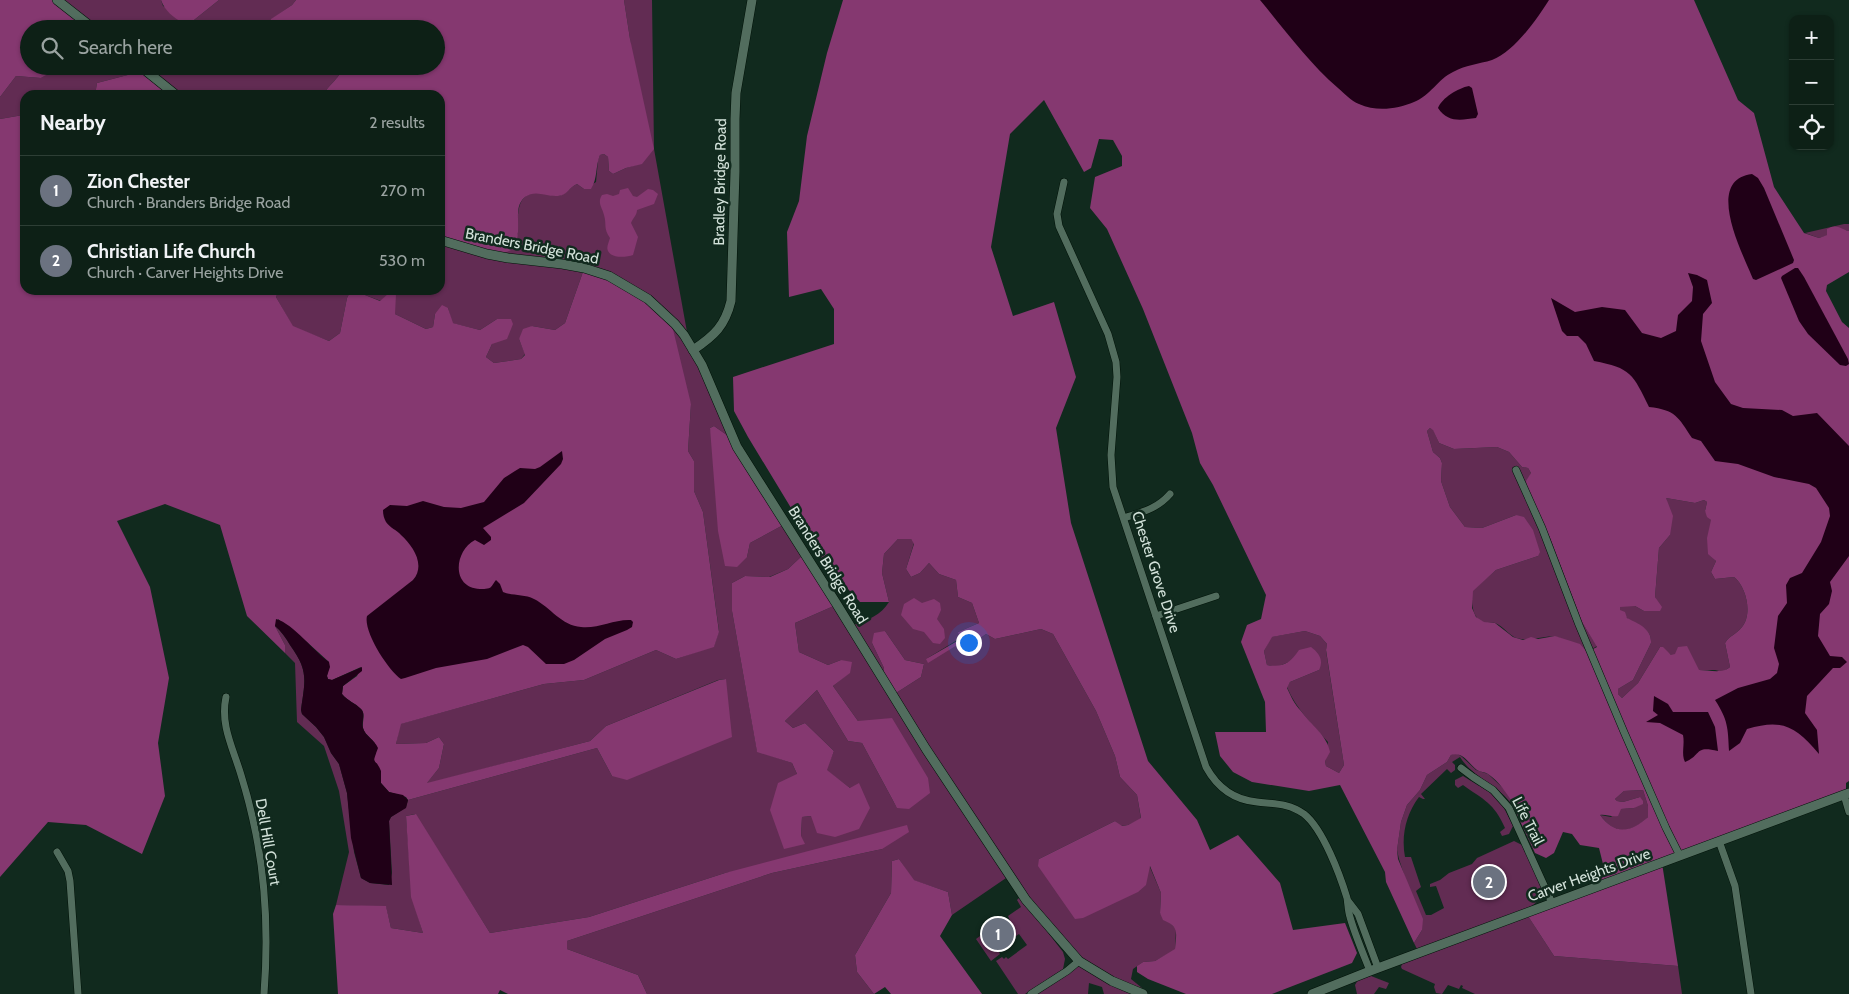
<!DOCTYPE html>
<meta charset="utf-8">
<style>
body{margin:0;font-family:Cabin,sans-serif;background:#16281f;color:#f1f3f6}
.controls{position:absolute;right:15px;top:15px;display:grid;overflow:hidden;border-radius:10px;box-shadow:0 1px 4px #0004}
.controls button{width:45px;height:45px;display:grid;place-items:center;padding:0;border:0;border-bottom:1px solid #2d3e35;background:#0d2016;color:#f1f3f6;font:25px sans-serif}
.you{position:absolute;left:968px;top:642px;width:18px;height:18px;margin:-12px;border:4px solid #fff;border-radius:50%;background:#1a73e8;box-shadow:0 0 0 8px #1a73e833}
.badge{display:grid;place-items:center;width:32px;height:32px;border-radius:50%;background:#f391d5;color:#fff;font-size:16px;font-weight:700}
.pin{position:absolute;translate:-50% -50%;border:2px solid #fff;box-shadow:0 1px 5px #0006}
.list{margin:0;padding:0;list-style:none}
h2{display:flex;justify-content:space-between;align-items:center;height:65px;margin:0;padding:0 20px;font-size:21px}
h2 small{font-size:16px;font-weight:400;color:#9aa3a1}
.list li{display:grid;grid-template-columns:32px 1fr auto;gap:15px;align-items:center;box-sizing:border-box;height:70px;padding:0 20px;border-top:1px solid #2d3e35}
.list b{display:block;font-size:19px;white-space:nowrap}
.list p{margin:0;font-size:16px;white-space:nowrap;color:#9aa3a1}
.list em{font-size:16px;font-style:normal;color:#9aa3a1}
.icon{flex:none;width:28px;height:28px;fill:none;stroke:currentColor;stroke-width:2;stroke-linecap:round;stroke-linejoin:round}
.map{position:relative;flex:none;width:1849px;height:994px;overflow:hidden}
.search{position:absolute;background:#0d2016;box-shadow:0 1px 4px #0004;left:20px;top:20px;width:425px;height:55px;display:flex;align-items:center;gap:12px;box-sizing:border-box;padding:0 18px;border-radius:28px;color:#9aa3a1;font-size:19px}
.panel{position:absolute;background:#0d2016;box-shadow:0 1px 4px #0004;left:20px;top:90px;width:425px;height:205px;border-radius:15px}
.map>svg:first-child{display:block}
</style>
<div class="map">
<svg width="1849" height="994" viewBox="0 0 1849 994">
<rect width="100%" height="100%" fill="#112a1e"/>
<!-- green -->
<g fill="#622c53">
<polygon points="57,0 161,0 163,6 194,20 219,0 296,0 292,5 272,19 269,29 94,29"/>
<path d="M624,0H652L654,149L689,343L731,438L714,426L710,428L747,557L750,543L785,524L804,554L788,569L769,577L745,576L732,583V611L757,751L792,763L797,774L801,836L802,817L811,816L850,788L826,770L834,751L805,723L793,728L785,721L817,690L848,741L862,743L897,808L858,721L833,686L849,673L841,660L828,665L799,652L795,623L836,605L1009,876L952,915L948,892L913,880L899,859L892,861L891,893L855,955L857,972L874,994H647L638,975L567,949V941L772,873L882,849L725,873L589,917L490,933L415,814L406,816L412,897L423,933L391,928L386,907L336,905L349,852L339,791L324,746L297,722L295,663L285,653V645L275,626C281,631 286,638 290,645C309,671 305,680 301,710L302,714L316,727L324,737L331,753L339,764L347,793L354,852L361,878L370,883L389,885L392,873L389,821L391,817L406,807L408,800L597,748L612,776L726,679L718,680L606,726L590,741L426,784L439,768L444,744L439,737L426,743L396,744L400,724L544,684L584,680L656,650L676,659L714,646L719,631L703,512L694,491V461L688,451L691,404L609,276L487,254L518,234C518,219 515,197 533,193C541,191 550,196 557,196C566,196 569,187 577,184L584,189L596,182L598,160L600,155L604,154L608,157L609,171L613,174L626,168L642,163L630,39Z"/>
<polygon points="58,66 137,66 143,71 97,83 95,95 25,95 25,125 23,115 0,119 0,97 16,76 41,78"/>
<path d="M140,66H344C340,78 329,84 323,95H176Z"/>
<polygon points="1844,224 1849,224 1849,231 1844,230 1819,238 1805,233"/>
<polygon points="440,241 584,269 565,323 555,330 532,326 519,339 525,354 521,359 494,363 486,357 492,344 497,319 480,330 452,323 448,308 435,314 433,327 426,329 395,314 389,294 381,301 365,295 367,290 440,290"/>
<polygon points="279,290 351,290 347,298 340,333 329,341 293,327 276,297"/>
<path d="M1430,428L1433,429L1439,443L1454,449L1497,447L1509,452L1522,467L1528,468L1531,473L1527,488L1550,538L1582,622L1597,646L1587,652C1578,648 1566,639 1556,637C1547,635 1530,641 1521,639C1510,638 1505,627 1495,623C1491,622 1487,624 1483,622C1471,617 1472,602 1472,591L1496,570L1538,556L1516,515L1482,528L1465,527L1450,507L1441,481L1442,463L1440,458L1433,452L1427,431Z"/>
<path d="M1666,498L1695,503L1704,500L1707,502L1705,511L1711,520V555L1716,561L1711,572L1715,579L1734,577C1746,586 1753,614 1742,627C1737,634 1730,635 1725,643L1730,667L1723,672L1715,670H1698L1675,655H1671L1660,647L1638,683L1622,698L1618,694V689L1633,680L1651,643C1652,628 1638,626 1628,619C1625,616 1622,612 1619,610L1620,606H1635L1644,611H1660L1655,597L1659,548L1670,535Z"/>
<path d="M898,539H911L914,543L906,569L911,577L920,573L929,563L939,574L956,580L958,597L972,603L979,623L958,632L959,639L926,659L962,642L972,644L986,634L995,639L1041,629L1053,634L1096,711L1115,756L1120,777L1137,795L1141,819L1128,825L1121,826L1115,821L1039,859L1149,865L1161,893L1160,913L1176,929L1175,950L1155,961L1143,962L1133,969L1131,979L1142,988C1125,983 1109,977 1093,967C1076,956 1064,938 1051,923C991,853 945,771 896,693L921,677L924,664L905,660L885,631L872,643L884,668L883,673L854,625C868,620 881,615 889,602L882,573L884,554Z"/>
<path d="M1305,631L1320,636L1327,644L1326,651L1344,765L1339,773L1326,766L1325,761L1328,742C1313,725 1296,709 1287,687L1290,682L1319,670L1291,661L1277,667L1267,665L1264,651L1271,637Z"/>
<path d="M1456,753L1461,756L1476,770L1488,774L1505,790L1514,805L1513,806C1497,783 1474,779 1460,757L1452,762L1455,765V770L1451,773L1447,769L1421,794L1425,799H1423L1419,797C1406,814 1401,836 1405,857H1411L1421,887L1416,891L1426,915H1431L1444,908L1436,886L1430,887V884L1440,880L1449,873L1472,864L1477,858L1514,841L1522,845L1542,889C1542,901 1534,904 1525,910L1418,951L1414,943L1422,930L1399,859L1397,850L1401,822L1407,805L1420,790L1427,775L1447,762L1451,755Z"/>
<path d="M1463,776L1492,794L1502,804L1513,826L1509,834L1502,836L1500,832L1505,828C1494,803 1484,800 1463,785L1458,788L1455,785V780Z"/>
<path d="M1643,790L1648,806V817C1630,834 1615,835 1600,815L1611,817L1620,809L1634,808L1640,797L1623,802L1617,801L1615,799L1624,791Z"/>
<polygon points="1019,898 1021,898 1063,952 1065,959 1063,969 1025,994 1018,994 996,961 1002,957 1004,959 1006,957 1008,959 1027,945 1019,934 1013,938 1011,935 1013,934 1007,926 1011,923 1008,916 1021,907 1017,900"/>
<polygon points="1528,916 1554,956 1678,966 1682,994 1475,994 1462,988 1463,986 1461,985 1459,989 1448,985 1442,994 1436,993 1434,987 1435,984 1402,969 1401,967 1402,964"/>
<polygon points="984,933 988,937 991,934 1000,945 998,946 1001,950 999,952 1000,954 991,961 976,939"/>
<polygon points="1079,961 1142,994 1104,994 1102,987 1089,983 1088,994 1032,994"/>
<polygon points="1371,976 1389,983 1386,989 1379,987 1374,994 1357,994 1355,985 1358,980"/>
</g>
<!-- forest -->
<g fill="#853870" fill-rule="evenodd">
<polygon points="0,0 54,0 81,21 73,29 29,29 29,66 58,66 58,68 41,78 16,76 0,97"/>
<path d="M161,0H219L194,20L183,23C173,17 165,11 161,0Z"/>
<path d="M296,0H624L630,39L654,149L642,164L626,168L613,174L609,171L608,157L604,154L600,155C595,167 598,178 591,189H584L577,184C569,187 567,196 558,196C546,197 536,189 525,197C518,203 518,210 518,218C518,227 519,237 515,245C506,265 456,244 440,240V95H323C329,84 340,78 344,66H436V29H269L271,19L292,5Z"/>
<path d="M843,0H1694L1738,100L1754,113L1774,187L1804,233L1819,238L1827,235V229C1837,223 1840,229 1849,231V272L1827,285L1826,291L1842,322L1849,328V781L1846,783V790L1601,882L1596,874L1603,864L1599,848L1580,845L1572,834L1563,832L1554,853L1546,858L1535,853L1513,806L1514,805C1507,794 1499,781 1488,774C1485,772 1480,772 1477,770C1469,764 1463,751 1451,755L1447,762L1427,775L1420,790L1407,805L1401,822L1397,850L1398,859L1423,919L1422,930L1414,943L1386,882L1385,872L1340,785L1309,791L1252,782L1233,772L1220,756L1215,732H1266L1265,702L1241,642L1247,625L1261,619L1266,595L1213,485L1200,463L1192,433L1143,309L1107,229L1090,208L1095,177L1122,166V156L1113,140L1099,139L1091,168L1084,172L1044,100L1010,134L991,247L1013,316L1054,302L1076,377L1056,428L1071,523L1148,761L1197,820L1210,850L1238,835L1280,883L1293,930L1345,923L1357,953L1352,963L1272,994H1186L1148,979L1137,972V966L1143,962L1155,961L1175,949C1176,933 1180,927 1163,920L1160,913L1161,893L1150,866L1146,885L1138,892L1083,918L1075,919L1038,866L1039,859L1115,821L1122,826L1128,825L1141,818L1137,795L1120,777L1115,756L1096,711L1053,634L1041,629L995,639L986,634L972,644L962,642L928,663L926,659L959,640L958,632L979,623L972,603L958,597L956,580L939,574L929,563L920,573L911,577L906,569L914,544L911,539H898L884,554L882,573L889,602H860L825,564L748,437L734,411L733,377L834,344V309L821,289L789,297L787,232L799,201L807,136L827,53ZM1430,428L1433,430L1439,443L1454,449L1497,447L1509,452L1522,467L1528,468L1531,473L1526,481L1527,488L1550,538L1582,622L1597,647L1587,652L1580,644L1555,636L1538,639L1531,637L1523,640L1513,637L1495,623L1484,622L1476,617L1472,608L1473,591L1496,570L1538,556L1540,552L1533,530L1524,517L1516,515L1482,528L1465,527L1450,507L1441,481L1442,463L1440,458L1433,452L1427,431ZM1666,498L1695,503L1704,500L1707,502L1705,511L1707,517L1711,520L1707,538L1708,554L1716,561L1711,572L1715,579L1734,577C1746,586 1753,614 1742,627C1737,634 1730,635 1725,643L1730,667C1723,674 1709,670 1699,670L1687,646L1678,647L1675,654L1671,655L1663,647H1660L1638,683L1622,698L1618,694V689L1633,680L1651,643C1652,629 1639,624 1627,618L1625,612L1620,610V607L1635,606L1644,611H1660L1662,607L1655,597L1659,548L1670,535L1673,516ZM1305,631L1320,636L1327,644L1326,650L1344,765L1339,773L1326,766L1325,761L1330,752C1327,735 1311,725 1301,711C1294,704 1291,696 1287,688L1290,682L1319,670C1324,660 1319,653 1311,647L1299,650C1290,663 1283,668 1267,665L1264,651L1272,637ZM1643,790L1648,806V817C1630,833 1615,835 1600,815C1605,814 1611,817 1618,816L1621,809L1634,808L1643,804V801L1640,797L1623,802L1617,801L1615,799L1624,791Z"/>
<polygon points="143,71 174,95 95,95 97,83"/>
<path d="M23,115L25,125V290H279L276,297L293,326L329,341L340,333L347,298L351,290H367L365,295L380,301L389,293L396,294L395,314L426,329L433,327L435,314L442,305L448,308L453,323L480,330L497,319H511L513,324L507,339L492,344L486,357L494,363L521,359L525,355L519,339L523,329L532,326L555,330L565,323L584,269L619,281L671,321L691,404L688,451L694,461V491L703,512L719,632L714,647L676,659L656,650L584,680L544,684L401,724L396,744L426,743L439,737L444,744L439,768L427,783L590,741L606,726L719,680L726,679L732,737L627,780L612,776L597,748L408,800L406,797L389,792L381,783V775L373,758C374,756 376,754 376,751C379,741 365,737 363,728C362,721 366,714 361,709C355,703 348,701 342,694L343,686L357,676L361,667L332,680L328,679L327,676L329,662L307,642L278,619L275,626L285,645V653L247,616L220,525L165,504L117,521L150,587L169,678L158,743L165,796L142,854L86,825L48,822L0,877V119Z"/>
<path d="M628,188L633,196L637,197L648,189L653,190L658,194L654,204L637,210C637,215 633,218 631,223L638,237L633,255C627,257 612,259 608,251C606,247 609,242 610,238C603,228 607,225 604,215C602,207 597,203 602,195L607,194L613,196L619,194L620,190Z"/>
<polygon points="714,426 731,438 785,524 750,543 747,557 737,567 725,566 718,531 710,428"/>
<polygon points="804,554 836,605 795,623 799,652 828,665 841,660 852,662 850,673 833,686 858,721 892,718 928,778 930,793 909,809 897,808 862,743 848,741 817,690 785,721 793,728 805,723 834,751 827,770 850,788 859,783 870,808 859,829 835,837 817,833 811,816 802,817 801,836 805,844 784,849 770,810 778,783 797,774 792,763 757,752 732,611 732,583 745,576 770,577 788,569"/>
<polygon points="914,598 922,603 934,599 940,603 941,610 937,619 944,629 945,638 940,644 933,643 924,632 913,629 901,615 904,604"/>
<polygon points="885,631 905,660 924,664 921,677 896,693 883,673 884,668 872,643 874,633"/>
<polygon points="416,814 490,933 589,917 725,873 907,825 909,832 882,849 772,873 567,941 567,949 638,975 647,994 508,994 500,990 498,994 338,994 333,914 336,905 386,906 391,928 423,933 411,897 406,816"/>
<polygon points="899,859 914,880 948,892 952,915 940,936 982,994 891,994 885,987 874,994 857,972 855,955 891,893 892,861"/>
<polygon points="1662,863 1678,966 1554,956 1526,913"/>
</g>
<!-- water -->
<g fill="#200017">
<path d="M1260,0H1549C1537,19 1514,52 1492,60C1479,64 1465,65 1453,72C1438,79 1430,96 1414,102C1397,109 1377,112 1359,104C1351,101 1344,93 1338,88C1308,62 1285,30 1260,0Z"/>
<path d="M1469,86L1472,88L1478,114L1476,118C1461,120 1448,123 1438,108C1442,98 1458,88 1469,86Z"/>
<path d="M1752,174L1758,178L1764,188L1794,260L1793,263L1756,280L1753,279C1744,256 1703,180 1752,174Z"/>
<polygon points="1795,268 1798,268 1804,277 1848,359 1849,364 1846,366 1840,365 1808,334 1799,321 1781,278 1782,276"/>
<path d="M1688,273L1697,275L1707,280L1712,303L1703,314L1701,341L1715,382L1731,404L1743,408L1782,410L1793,416L1817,413L1849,446V556L1830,582L1832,591L1829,604L1820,614L1818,636L1830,656L1842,657L1847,662L1840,668H1833L1807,696L1805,713L1817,730L1819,754C1796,727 1783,718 1747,729L1740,743L1729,751C1728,728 1728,720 1715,700L1738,688L1770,679L1777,673L1779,664L1774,648L1778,616L1787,603L1786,585L1790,578L1802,573L1821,542L1830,516L1829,508L1816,488L1809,484L1774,477L1738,464L1715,461L1701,441L1692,438C1678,417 1676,410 1649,407C1633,374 1631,368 1594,361L1586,344L1578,336H1567L1562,331L1551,298L1575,312L1602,307L1625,310L1642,333L1661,338L1676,331L1678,315L1692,301L1693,287Z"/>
<path d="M562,451L563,459L561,464L524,503L483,528L491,537V540L484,545L475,540C454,551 451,588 480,589C483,589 489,589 491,587C493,585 494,582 496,580L500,584L503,592C513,596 524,594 534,599C550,607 562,626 581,627C598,629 614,619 631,620L633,622L632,627L627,630L605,639L574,660L564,664H546L528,647L523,645L487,659L436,668L405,678L401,679C388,670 363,631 367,616L413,580C426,565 413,546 401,535C397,530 390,528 386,522C384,518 383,515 383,510L390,505L407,506L423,501L444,507L461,508L484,502L504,478L515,471L520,468L535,469L540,467Z"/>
<path d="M276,619C294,624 313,651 329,662L330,667L327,676L328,679L332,680L362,667V671L343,686L342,694C348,701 355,703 361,709C366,714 361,722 363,728C365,736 375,740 378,748C371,767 375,756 381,771V783L389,792L403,795L408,800L406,808L391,817L389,821L392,885L370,883L361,878L351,838L347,793L339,764L331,753L324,737L316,727L302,714L301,710C305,680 309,671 290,645C286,638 281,631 275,626Z"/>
<path d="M1654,696L1668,704L1673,712H1708L1715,727L1718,751C1694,745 1702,755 1685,762C1681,754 1685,744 1683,735L1660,723L1646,722L1658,715L1653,711Z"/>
</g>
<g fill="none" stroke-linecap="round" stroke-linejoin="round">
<!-- street casing -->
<g stroke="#001208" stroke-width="8">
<g id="street">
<path d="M1064,182L1057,214L1059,226L1108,334L1116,362L1117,377L1111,455L1113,487L1206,767C1217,787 1234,800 1257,802C1274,804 1289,803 1304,814C1323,829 1340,875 1347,898C1348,904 1348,911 1350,917C1355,935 1363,953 1370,971"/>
<polyline points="1516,470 1542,528 1579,625 1624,732 1666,828 1680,856"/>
<path d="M1124,518C1142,512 1157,509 1170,494"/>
<polyline points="1156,616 1216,596"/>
<path d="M226,697C220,725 233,748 241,775C247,794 252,814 256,834C266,885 268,942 264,994"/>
<polyline points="1461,768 1473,777 1493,790 1509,808 1552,903"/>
<polyline points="1844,795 1849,812"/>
<polyline points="1719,841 1735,886 1751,994"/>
<polyline points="57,852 68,871 70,881 78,994"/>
<polyline points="1348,901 1358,914 1378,968"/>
<polyline points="1031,994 1067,971 1079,961"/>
</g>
</g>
<!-- secondary casing -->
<g stroke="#001208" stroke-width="10">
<g id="secondary">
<polyline points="57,0 94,29"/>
<polyline points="140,66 176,95"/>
<polyline points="440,240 487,254 508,258 562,264 584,268 609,276 648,299 675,324 684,335 702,365 737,447 836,603 926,749 1026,900 1079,961 1112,981 1143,994"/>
<path d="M693,350C714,336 725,326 731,301L735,172V119L736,93L752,0"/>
<polyline points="1312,994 1370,971 1849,793"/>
</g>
</g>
<!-- street -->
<use href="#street" stroke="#526d5e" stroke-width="7"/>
<!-- secondary -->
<use href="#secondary" stroke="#526d5e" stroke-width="9"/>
</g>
<g text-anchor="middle" stroke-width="5" stroke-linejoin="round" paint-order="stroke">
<!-- street labels -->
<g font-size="15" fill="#d3e2da" stroke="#112a1e">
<text transform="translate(720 182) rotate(-89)" y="5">Bradley Bridge Road</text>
<text transform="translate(532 246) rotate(11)" y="5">Branders Bridge Road</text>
<text transform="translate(828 565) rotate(58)" y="5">Branders Bridge Road</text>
<text transform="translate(1156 572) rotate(72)" y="5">Chester Grove Drive</text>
<text transform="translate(1528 821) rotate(63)" y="5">Life Trail</text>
<text transform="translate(268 842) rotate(80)" y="5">Dell Hill Court</text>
<text transform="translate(1589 875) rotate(-20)" y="5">Carver Heights Drive</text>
</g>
</g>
</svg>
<div class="controls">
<button>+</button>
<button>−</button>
<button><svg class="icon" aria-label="locate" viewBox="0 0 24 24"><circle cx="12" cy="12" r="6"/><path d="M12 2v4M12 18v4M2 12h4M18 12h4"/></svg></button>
</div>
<div class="you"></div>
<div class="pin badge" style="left:998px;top:934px;background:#6b7280">1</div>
<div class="pin badge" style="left:1489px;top:882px;background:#6b7280">2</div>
<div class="search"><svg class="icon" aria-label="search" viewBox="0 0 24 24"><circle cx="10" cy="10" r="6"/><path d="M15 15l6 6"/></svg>Search here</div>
<section class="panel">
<h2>Nearby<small>2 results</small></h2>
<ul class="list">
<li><span class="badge" style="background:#6b7280">1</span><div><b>Zion Chester</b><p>Church · Branders Bridge Road</p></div><em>270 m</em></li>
<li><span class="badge" style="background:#6b7280">2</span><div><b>Christian Life Church</b><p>Church · Carver Heights Drive</p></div><em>530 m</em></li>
</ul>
</section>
</div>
